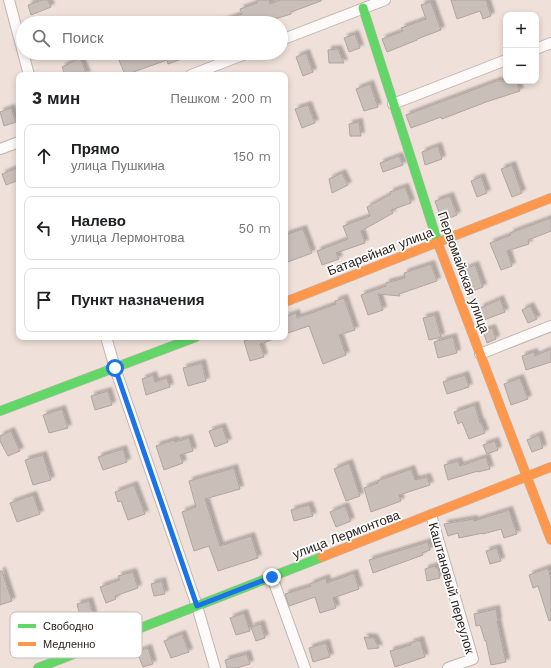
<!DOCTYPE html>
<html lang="ru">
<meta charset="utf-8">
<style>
body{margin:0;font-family:"Work Sans",sans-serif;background:#f6f6f6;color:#202124}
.controls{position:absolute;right:12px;top:12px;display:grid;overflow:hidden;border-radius:8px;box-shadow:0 2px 6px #0003}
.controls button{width:36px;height:36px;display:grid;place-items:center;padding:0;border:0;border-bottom:1px solid #e0e0e0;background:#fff;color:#202124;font:20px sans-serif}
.stop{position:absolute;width:12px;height:12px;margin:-9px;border:3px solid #1a73e8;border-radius:50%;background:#fff}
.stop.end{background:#1a73e8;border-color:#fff;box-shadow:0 1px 4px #0008}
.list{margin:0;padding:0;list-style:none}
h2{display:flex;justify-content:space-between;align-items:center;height:52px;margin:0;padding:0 16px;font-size:17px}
h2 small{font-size:13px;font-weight:400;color:#757577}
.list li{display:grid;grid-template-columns:26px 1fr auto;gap:12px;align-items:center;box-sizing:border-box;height:64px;margin:0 8px 8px;padding:0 8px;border:1px solid #e0e0e0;border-radius:8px}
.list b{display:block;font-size:15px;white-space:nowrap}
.list p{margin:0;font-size:13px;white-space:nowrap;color:#757577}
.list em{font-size:13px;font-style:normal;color:#757577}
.icon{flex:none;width:22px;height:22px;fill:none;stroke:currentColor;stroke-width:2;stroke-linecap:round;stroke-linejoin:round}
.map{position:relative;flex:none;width:551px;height:668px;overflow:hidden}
.search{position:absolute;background:#fff;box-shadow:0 2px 6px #0003;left:16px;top:16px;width:272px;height:44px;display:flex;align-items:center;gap:10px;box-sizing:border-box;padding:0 14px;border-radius:22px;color:#757577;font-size:15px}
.panel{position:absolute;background:#fff;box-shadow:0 2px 6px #0003;left:16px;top:72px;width:272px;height:268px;border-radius:8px}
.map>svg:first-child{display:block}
</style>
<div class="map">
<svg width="551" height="668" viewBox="0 0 551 668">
<defs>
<filter id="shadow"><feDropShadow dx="3.5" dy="-3.5" stdDeviation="1" flood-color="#0004"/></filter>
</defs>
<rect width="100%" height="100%" fill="#efe0d9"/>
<!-- building -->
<g fill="#cabeb9" stroke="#b0a5a0" filter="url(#shadow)">
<polygon points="42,0 48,0 51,7 31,15 28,5"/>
<polygon points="257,0 269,0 270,4 280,0 321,0 321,1 291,12 291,14 278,18 255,22 256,23 220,23 220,22 242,14 240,9 257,3"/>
<polygon points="451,0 486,0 491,16 483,19 480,11 457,19"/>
<polygon points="431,2 441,30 417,39 417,40 387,52 382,39 403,31 401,28 426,19 421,5"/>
<polygon points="355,34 360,48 349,52 344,38"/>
<polygon points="338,49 344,63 329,63 328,50"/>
<polygon points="138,53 195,53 195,54 168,64 167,60 125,75 119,60"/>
<polygon points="306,53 313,72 303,76 296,57"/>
<polygon points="80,58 87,75 65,75 62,67"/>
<polygon points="497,81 516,81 520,91 486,102 442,119 441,117 411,128 406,115"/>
<polygon points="370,84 378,107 364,111 356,89"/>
<polygon points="308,105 315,123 302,128 295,109"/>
<polygon points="11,108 16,122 4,126 0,112"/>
<polygon points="359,122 361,136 350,136 349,124"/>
<polygon points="438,146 442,159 425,165 422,152"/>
<polygon points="399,156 403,165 383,172 380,163"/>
<polygon points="512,165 522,193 512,197 501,169"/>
<polygon points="19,167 19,180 6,185 2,174"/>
<polygon points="342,173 348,185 332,193 329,179"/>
<polygon points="481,177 487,193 477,197 471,181"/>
<polygon points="405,187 411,203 391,210 393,213 361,231 365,243 336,253 339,259 322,265 317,251 348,239 343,226 370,216 367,207 391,194 390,192"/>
<polygon points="450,196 457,215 442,221 435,201"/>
<polygon points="551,218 551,231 528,240 529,244 507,251 512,266 501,270 490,243 511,235 510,233"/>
<polygon points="303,229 312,253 285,263 285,235"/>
<polygon points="431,264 437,281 399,294 400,296 378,294 383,310 368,315 361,295 386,286 386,283 405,278 404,273"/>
<polygon points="475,265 483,287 470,292 462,270"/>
<polygon points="344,298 355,330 339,335 346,355 323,364 309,326 288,333 285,324 285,317 296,313 297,318 336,304 335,301"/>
<polygon points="500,299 505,312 484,320 480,308"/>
<polygon points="530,306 537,319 528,323 522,310"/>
<polygon points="435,315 441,337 429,340 423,318"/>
<polygon points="492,328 496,339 487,343 483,331"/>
<polygon points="256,337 277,338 260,344 264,357 250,361 244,341"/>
<polygon points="453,337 457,353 438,358 434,342"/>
<polygon points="551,349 551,362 526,370 522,356 534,352 535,356"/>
<polygon points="202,363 206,381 188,386 183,368"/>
<polygon points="153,375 155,382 167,378 170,387 146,395 142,379"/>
<polygon points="465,375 469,387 447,394 443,382"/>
<polygon points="520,378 528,399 511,405 504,384"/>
<polygon points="108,391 112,405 95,410 91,396"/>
<polygon points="475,405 480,423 481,422 485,433 469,439 462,422 458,424 454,412"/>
<polygon points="62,409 68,428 49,433 43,415"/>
<polygon points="222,427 228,442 215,447 209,431"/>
<polygon points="11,431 20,451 8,456 0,441 0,436"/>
<polygon points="539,435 543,448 532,452 527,440"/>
<polygon points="189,438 193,451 180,455 183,463 164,470 156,446 174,440 175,442"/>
<polygon points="495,441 498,450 487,454 483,445"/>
<polygon points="123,449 127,462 103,470 98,457"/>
<polygon points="43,455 51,480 33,485 25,460"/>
<polygon points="486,457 490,469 478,472 478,471 448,480 444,465 458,461 460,466"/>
<polygon points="349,463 360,496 346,501 334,469"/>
<polygon points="234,468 240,489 205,499 220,546 251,536 258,558 218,571 209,546 194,551 182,512 196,507 189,481"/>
<polygon points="411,469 415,480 427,477 430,485 399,495 401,501 371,512 364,488 378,483 377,481"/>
<polygon points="134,485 145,514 128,520 121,501 118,502 115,492"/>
<polygon points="33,495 40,514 17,522 10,503"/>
<polygon points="309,505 313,516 294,521 291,510"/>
<polygon points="345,506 351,521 336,527 330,512"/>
<polygon points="509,510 517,534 504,538 501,529 483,534 483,533 459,538 458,533 448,536 444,524 474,519 474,521"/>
<polygon points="428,542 430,550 422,553 423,555 373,573 369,560"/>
<polygon points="497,548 501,561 490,564 486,551"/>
<polygon points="435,566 436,568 438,568 440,578 427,581 425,569"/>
<polygon points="548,568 551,579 551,620 549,621 538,586 533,588 529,575"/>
<polygon points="0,571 2,571 12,601 0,605"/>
<polygon points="133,572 138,588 115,596 116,599 106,603 100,587 120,580 118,576"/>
<polygon points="354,573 359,589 333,598 336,608 320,613 315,597 289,606 285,594 311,586 310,584 326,578 327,583"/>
<polygon points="162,581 165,594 154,596 151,584"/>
<polygon points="89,601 95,621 82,624 77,604"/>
<polygon points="496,609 498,621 497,621 506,662 491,665 486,641 485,641 480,625 476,626 474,614"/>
<polygon points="244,613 250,631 236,635 230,618"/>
<polygon points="261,624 265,638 256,641 251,627"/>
<polygon points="182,634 189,652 171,658 164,641"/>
<polygon points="364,637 374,638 379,648 368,649"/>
<polygon points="420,640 425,657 395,667 390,651 411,645 410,643"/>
<polygon points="326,643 330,657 313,662 309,648"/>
<polygon points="148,648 153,664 143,667 137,652"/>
<polygon points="247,654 250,664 237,668 227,668 225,660"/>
</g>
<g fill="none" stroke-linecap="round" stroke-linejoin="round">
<!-- street casing -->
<g stroke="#c1b5b0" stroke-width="12">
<g id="street">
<polyline points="9,0 29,75"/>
<polyline points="281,40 385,0"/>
<polyline points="536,49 551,43"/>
<polyline points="191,75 248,53"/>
<polyline points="393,104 506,60"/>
<polyline points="0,149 19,142"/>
<polyline points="106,337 115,368 197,606 215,668"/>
<polyline points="480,354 551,326"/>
<polyline points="431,515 473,659 448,668"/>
<polyline points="272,577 305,668"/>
</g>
</g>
<!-- fast casing -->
<g stroke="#c1b5b0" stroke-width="10">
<g id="fast">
<polyline points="363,8 439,246"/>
<polyline points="0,411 196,337"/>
<polyline points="38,668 322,557"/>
</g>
</g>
<!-- slow casing -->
<g stroke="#c1b5b0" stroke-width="10">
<g id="slow">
<polyline points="439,246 551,540"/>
<polyline points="285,302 551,198"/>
<polyline points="322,557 551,467"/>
</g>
</g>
<!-- street -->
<use href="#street" stroke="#fdfaf9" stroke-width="10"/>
<!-- fast -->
<use href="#fast" stroke="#63d668" stroke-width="9"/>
<!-- slow -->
<use href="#slow" stroke="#ff974d" stroke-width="9"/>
</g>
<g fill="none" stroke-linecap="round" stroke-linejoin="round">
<!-- route -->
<polyline stroke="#1a73e8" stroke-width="5" points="115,368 197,606 272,577"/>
</g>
<g text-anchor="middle" stroke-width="3.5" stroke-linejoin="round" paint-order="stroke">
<!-- street labels -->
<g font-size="13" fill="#2c221e" stroke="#fff">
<text transform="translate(380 251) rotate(-21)" y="5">Батарейная улица</text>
<text transform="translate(464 272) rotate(70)" y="5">Первомайская улица</text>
<text transform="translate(346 534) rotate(-21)" y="5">улица Лермонтова</text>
<text transform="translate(452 588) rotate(74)" y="5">Каштановый переулок</text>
</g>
</g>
<!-- legend -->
<rect x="10" y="612" width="132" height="46" rx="6" fill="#fff" stroke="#c0bdbc" stroke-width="1"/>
<rect x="18" y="624" width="18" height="4" fill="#63d668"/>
<rect x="18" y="642" width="18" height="4" fill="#ff974d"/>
<g font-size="11" fill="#2c221e">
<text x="43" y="630">Свободно</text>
<text x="43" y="648">Медленно</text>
</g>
</svg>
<div class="controls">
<button>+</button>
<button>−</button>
</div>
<div class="stop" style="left:115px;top:368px"></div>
<div class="stop end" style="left:272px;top:577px"></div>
<div class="search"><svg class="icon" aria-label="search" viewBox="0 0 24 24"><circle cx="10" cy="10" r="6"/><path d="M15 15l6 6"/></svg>Поиск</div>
<section class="panel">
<h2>3 мин<small>Пешком · 200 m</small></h2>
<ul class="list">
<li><svg class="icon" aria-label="ahead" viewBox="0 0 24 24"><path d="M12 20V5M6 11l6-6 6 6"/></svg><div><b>Прямо</b><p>улица Пушкина</p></div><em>150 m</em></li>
<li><svg class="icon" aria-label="left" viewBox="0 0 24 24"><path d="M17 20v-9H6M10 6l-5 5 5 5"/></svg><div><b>Налево</b><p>улица Лермонтова</p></div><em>50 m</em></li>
<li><svg class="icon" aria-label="arrive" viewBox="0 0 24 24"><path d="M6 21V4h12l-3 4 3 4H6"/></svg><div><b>Пункт назначения</b></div></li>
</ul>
</section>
</div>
